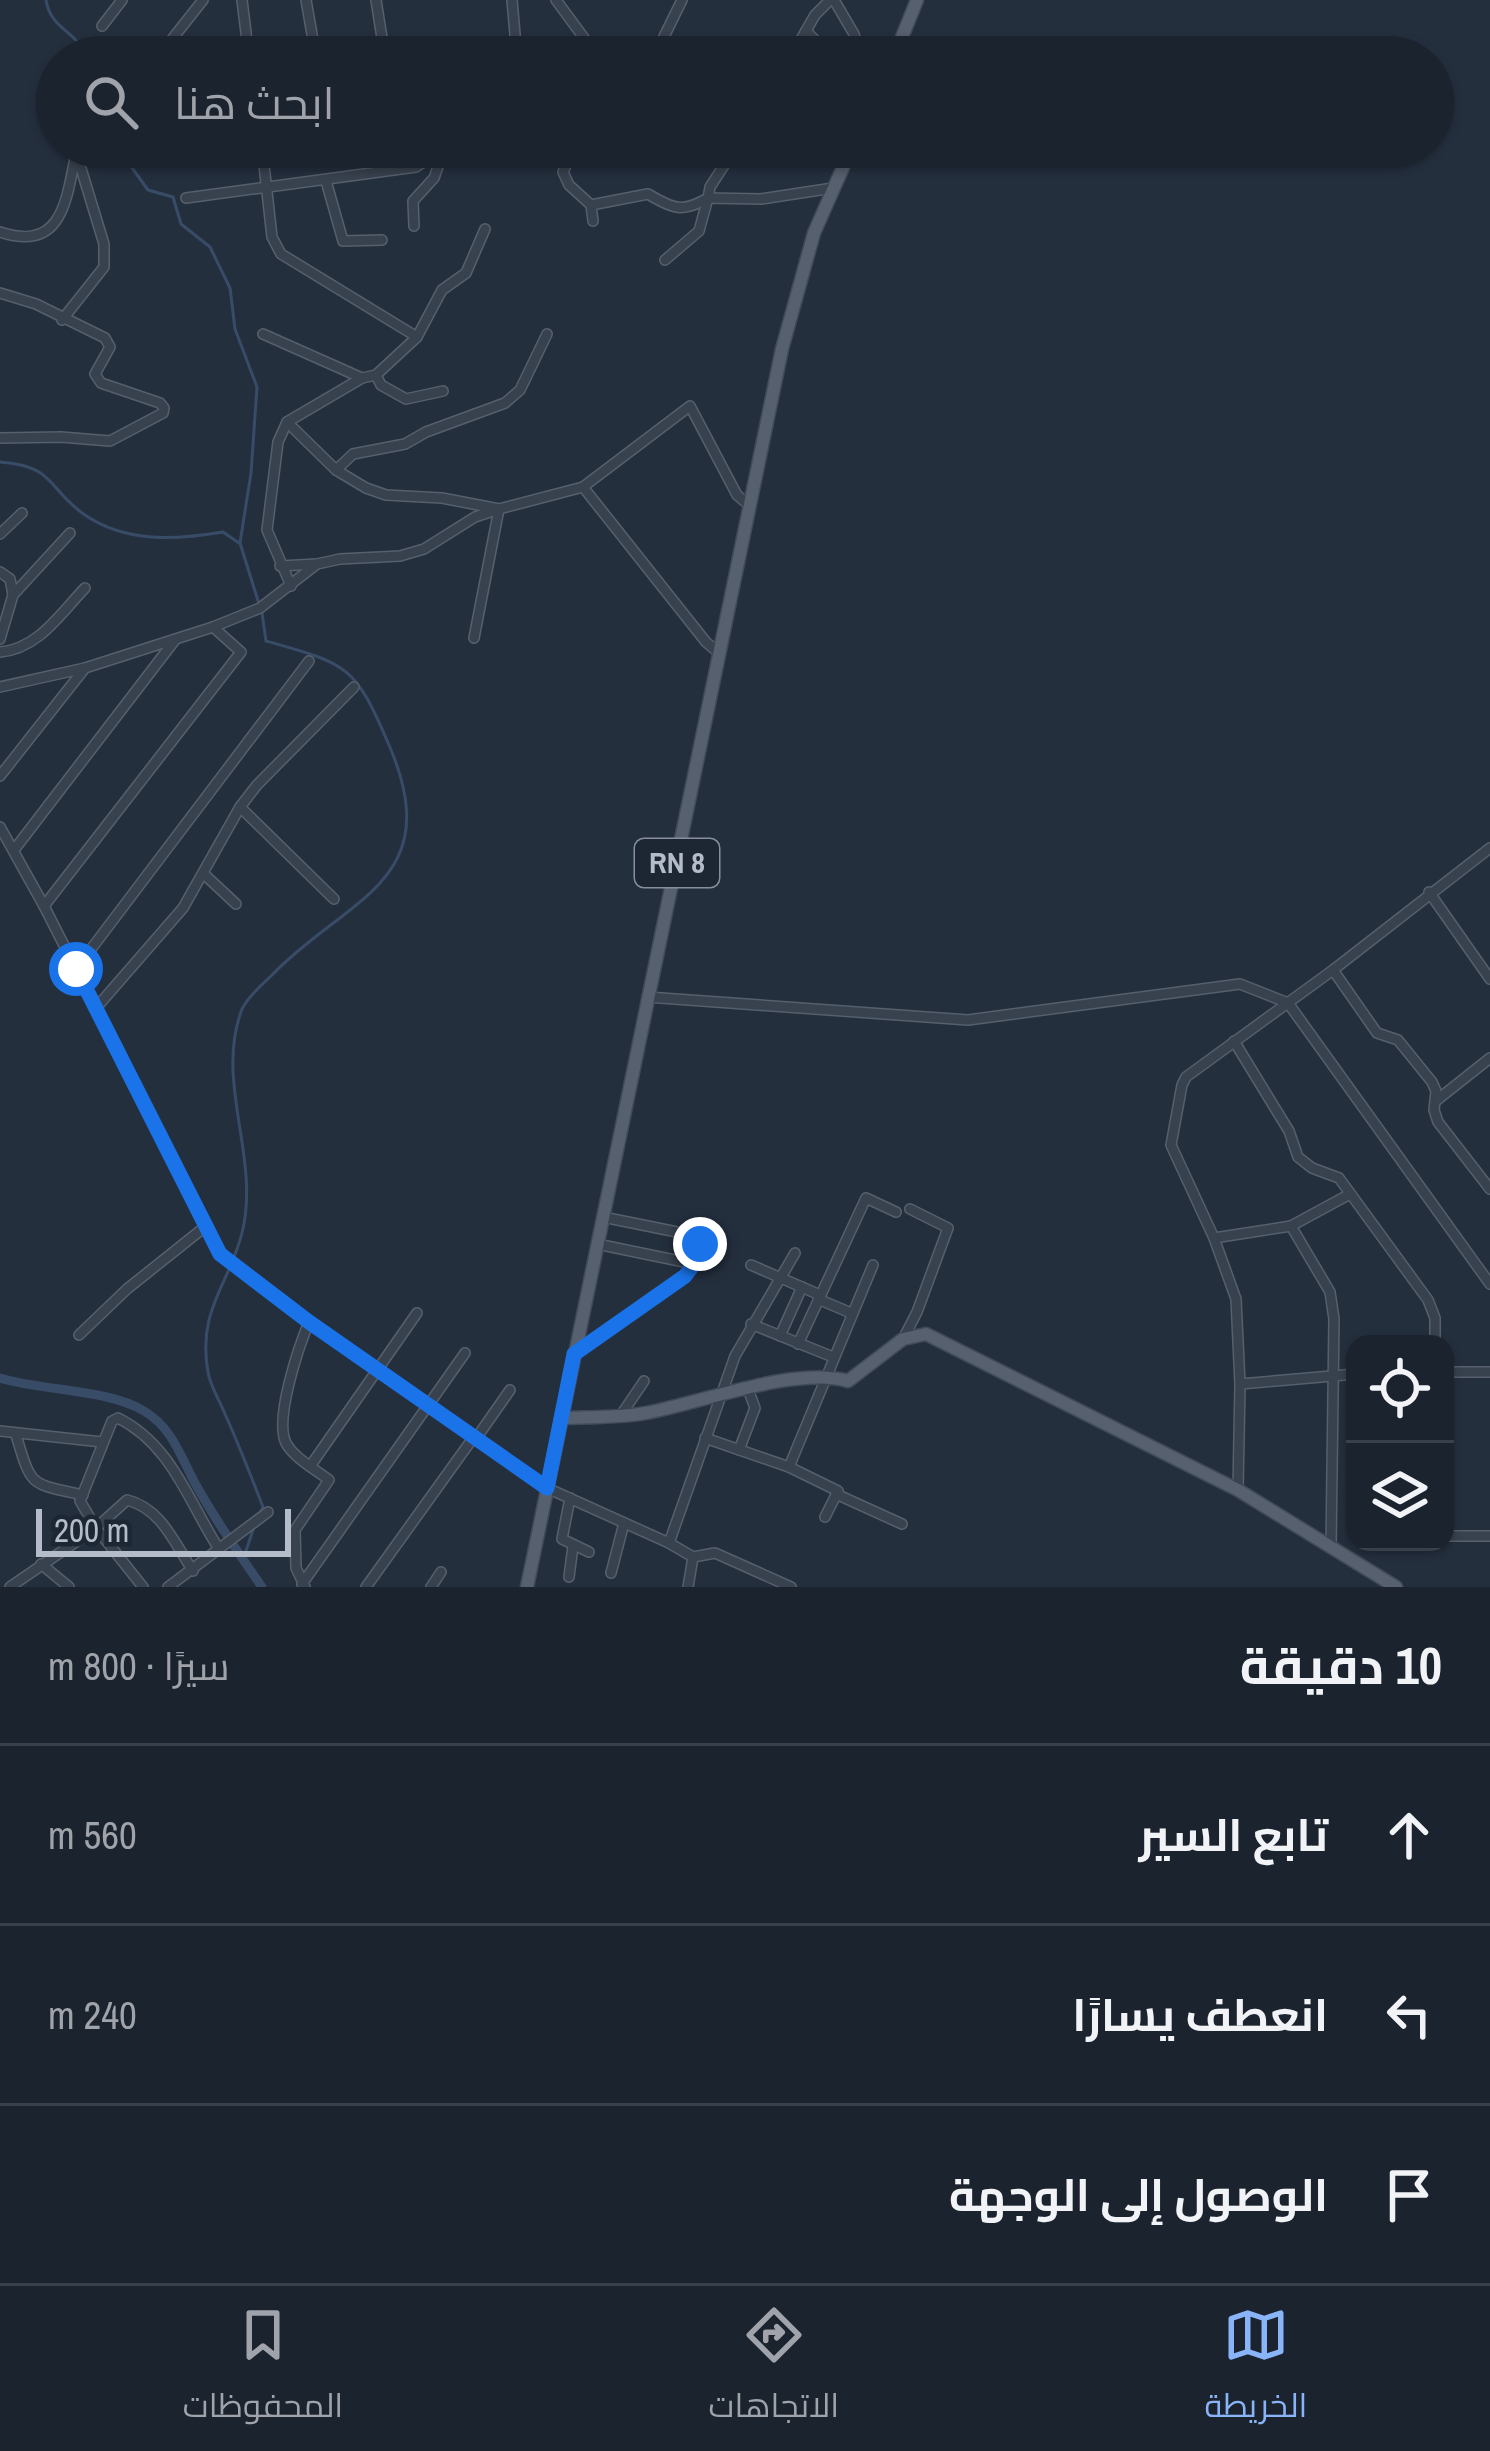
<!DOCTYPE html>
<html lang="ar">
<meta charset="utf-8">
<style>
body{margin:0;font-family:"Archivo Narrow",Cairo,sans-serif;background:#242b36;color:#f1f3f6;direction:rtl}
.controls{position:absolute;right:36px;bottom:36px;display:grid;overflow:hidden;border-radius:24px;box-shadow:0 3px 9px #0004}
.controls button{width:108px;height:108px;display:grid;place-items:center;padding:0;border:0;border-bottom:3px solid #39404a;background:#1b232e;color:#f1f3f6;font:60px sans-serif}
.scale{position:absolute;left:36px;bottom:30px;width:255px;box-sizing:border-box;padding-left:12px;border:6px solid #b4bcc9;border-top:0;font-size:33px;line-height:42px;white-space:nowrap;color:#b4bcc9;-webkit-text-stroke:9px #1d2633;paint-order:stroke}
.stop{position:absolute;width:36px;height:36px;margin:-27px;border:9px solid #1a73e8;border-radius:50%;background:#fff}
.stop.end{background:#1a73e8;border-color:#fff;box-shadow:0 3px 12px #0008}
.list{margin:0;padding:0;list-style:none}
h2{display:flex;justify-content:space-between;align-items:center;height:156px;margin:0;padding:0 48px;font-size:51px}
h2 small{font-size:39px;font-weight:400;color:#a0a4aa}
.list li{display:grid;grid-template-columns:78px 1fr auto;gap:36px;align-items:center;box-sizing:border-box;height:180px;padding:0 48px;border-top:3px solid #39404a}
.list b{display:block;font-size:45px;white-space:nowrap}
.list em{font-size:39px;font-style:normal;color:#a0a4aa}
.icon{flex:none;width:66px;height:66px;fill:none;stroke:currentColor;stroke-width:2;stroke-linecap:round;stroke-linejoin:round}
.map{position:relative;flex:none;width:1490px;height:1587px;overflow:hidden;direction:ltr}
.search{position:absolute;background:#1b232e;box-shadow:0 3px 9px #0004;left:36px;right:36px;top:36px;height:132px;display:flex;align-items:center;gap:30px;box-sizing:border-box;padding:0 42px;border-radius:66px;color:#a0a4aa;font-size:45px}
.sheet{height:696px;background:#1b232e}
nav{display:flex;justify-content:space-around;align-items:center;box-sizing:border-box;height:168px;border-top:3px solid #39404a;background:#1b232e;font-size:33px;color:#a0a4aa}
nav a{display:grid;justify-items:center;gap:6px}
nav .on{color:#8ab4f8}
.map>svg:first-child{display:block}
</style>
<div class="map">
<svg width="1490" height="1587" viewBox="0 0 1490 1587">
<rect width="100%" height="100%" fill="#242f3e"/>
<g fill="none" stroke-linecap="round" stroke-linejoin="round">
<!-- stream -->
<g stroke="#394c67" stroke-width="3">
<path d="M46,0C51,31 79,31 85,57"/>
<polyline points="117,147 148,190 173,197 181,224 210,247 230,288 235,329 257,387 251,473 240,543 259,604"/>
<path d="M0,462C56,466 47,489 85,515C126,543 175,540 223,532L239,543"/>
<path d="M260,1513L263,1507C251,1476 239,1445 225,1414C220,1401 210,1386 208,1372C197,1310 229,1285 242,1233C261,1157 214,1083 242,1009C248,996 262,985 272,975C347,897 448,882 389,745C355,665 348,664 266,641L262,613"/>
<polyline points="243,1560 254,1527"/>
</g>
<!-- canal -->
<path stroke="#394c67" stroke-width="9" d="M0,1378C43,1391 108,1389 144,1411C173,1428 181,1458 196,1485C216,1521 239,1554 262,1587"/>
<!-- minor casing -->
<g stroke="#565f6c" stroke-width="12">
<g id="minor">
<polyline points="242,0 249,57"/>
<polyline points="306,0 316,57"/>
<polyline points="376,0 385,57"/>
<polyline points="512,0 517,57"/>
<polyline points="556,0 598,57"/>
<polyline points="834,0 854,34 860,57"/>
<polyline points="102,26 122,0"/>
<polyline points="806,31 814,39 814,50"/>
<polyline points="158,57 203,0"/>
<polyline points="654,57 682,0"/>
<polyline points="791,57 815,15 830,0"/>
<polyline points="262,147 272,237 281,254 417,337 376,375 381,385 406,399 443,391"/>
<polyline points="574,147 563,172 569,185 591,205 593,221"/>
<polyline points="705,147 729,158"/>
<polyline points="326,181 343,241 382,240"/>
<polyline points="186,198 416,167 445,148"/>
<path d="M591,205L648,194C673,209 683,213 708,198L710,187L736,147"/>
<polyline points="414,226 413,201 434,178 445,147"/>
<path d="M0,232C60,252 66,204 75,158"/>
<polyline points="665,260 699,231 708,198 761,199 833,188"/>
<polyline points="0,293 36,304 105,338 110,347 95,374 101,383 160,403 164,408 163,413 110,441 61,437 0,438"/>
<polyline points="62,320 104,267 104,244 76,152"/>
<polyline points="263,334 362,378"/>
<polyline points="417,337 442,290 466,273 485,229"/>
<polyline points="287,422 336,470 366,488 386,495 442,498 499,509 583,487 690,406 737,495 750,506"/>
<polyline points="336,470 353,454 405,444 426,432 505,403 520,390 547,334"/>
<polyline points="583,487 706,642 720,654"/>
<polyline points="0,534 22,513"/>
<polyline points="280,566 317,564"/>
<polyline points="0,572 10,579 13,595 0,639"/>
<polyline points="291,586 267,530 278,442 287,422 362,378 376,375"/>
<polyline points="13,595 70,533"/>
<path d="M0,652C38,649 60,614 85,588"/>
<polyline points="0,687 85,668 213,627 260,608 317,564 340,559 400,556 424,549 475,517 499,509 474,638"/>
<polyline points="0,776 85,668"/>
<polyline points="240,807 334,899"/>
<polyline points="0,827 44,906 221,1254 309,1322 547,1488 669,1543 735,1356 795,1253"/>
<polyline points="14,850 175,640"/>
<polyline points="205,875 236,904"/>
<polyline points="1429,892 1490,979"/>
<polyline points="44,906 241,652 213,627"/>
<polyline points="76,969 309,661"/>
<polyline points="1333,970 1377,1033 1398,1040 1432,1082 1436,1091 1434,1110 1438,1122 1490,1189"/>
<polyline points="647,997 968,1020 1240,984 1288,1003 1490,1284"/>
<polyline points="96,1008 183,908 240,807 257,785 354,687"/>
<polyline points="1234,1041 1289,1131 1298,1157 1312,1168 1339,1178 1428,1300 1435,1318 1435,1344"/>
<polyline points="1437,1100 1490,1058"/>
<polyline points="1291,1226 1330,1292 1334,1319 1331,1548"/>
<polyline points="1214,1238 1291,1226 1350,1194"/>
<polyline points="597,1244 694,1264"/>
<polyline points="751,1265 820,1295"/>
<polyline points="818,1299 851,1313"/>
<polyline points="751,1324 833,1357"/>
<polyline points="79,1335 127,1289 206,1226"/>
<polyline points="780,1336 802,1287"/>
<polyline points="903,1339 917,1312 948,1228 910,1209"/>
<polyline points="798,1344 866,1198 896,1212"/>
<polyline points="574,1354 685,1276 694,1264 700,1244 692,1235 603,1217"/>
<polyline points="1445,1372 1490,1372"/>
<polyline points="1240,1384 1355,1374"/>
<polyline points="621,1415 644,1381"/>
<polyline points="0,1431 102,1442"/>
<path d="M16,1435C32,1488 29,1483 83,1495"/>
<polyline points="705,1438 789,1467 838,1491 825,1517"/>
<polyline points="475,1440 510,1390"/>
<polyline points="739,1450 755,1408 748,1389"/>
<polyline points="311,1465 417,1313"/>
<polyline points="789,1467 873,1265"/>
<polyline points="1238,1490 1240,1384 1236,1299 1214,1238 1171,1145 1182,1085 1186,1077 1333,970 1490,848"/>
<polyline points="836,1494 902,1524"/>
<polyline points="570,1498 562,1539 589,1552"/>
<polyline points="1445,1536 1490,1536"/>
<polyline points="669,1543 693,1557 715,1553 791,1587"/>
<polyline points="41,1564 69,1587"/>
<polyline points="611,1573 624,1523"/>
<polyline points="569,1577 573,1546"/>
<polyline points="302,1584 465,1353"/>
<path d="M10,1587L96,1528L127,1500C161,1508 175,1544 193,1571"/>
<path d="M143,1587L96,1528L80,1501L112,1421L118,1418C172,1445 188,1501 219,1549"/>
<polyline points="168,1587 268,1512"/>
<path d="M305,1587L296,1568L295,1530L329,1480C316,1470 293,1457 286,1443C274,1419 299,1346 309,1322"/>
<polyline points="366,1587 473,1438"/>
<polyline points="431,1587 441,1572"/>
<polyline points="688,1587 693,1557"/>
</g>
</g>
<!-- major casing -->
<g stroke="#414a57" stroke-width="15">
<g id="major">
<polyline points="894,57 917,0"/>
<path d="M561,1418C589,1417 619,1418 646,1413C701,1403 794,1366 848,1381L903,1339L926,1334L1238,1490L1396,1587"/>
<polyline points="527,1587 782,349 814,233 852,147"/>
</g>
</g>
<!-- minor -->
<use href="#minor" stroke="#38414e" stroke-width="9"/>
<!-- major -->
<use href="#major" stroke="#56606e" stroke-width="12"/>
</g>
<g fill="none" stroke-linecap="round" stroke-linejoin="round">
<!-- route -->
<polyline stroke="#1a73e8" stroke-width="15" points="76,969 220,1254 309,1322 547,1488 574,1354 685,1276 694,1264 700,1244"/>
</g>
<g text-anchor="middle" stroke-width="9" stroke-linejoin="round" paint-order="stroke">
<!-- shield labels -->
<rect fill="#1d2633" stroke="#878f9c" stroke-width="3" x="635" y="839" width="84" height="48" rx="9"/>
<g font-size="30" font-weight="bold" fill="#b4bcc9">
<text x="677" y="873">RN 8</text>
</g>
</g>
</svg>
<div class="controls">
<button><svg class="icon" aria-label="locate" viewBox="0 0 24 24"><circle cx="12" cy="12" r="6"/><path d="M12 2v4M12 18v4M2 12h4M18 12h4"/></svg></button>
<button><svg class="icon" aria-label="layers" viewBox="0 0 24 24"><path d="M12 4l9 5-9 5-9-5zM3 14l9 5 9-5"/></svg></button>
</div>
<div class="scale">200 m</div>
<div class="stop" style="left:76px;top:969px"></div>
<div class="stop end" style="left:700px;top:1244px"></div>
<div class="search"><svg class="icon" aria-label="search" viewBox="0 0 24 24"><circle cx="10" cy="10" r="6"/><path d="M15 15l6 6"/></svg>ابحث هنا</div>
</div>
<section class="sheet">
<h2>10 دقيقة<small>سيرًا · 800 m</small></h2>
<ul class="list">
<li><svg class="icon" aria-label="ahead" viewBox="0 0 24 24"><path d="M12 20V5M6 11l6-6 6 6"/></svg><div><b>تابع السير</b></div><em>560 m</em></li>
<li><svg class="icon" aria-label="left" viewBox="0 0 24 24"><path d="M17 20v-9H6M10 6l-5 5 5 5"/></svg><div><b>انعطف يسارًا</b></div><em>240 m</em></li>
<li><svg class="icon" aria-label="arrive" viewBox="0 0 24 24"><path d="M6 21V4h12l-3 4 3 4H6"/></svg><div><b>الوصول إلى الوجهة</b></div></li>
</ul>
</section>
<nav>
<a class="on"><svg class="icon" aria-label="map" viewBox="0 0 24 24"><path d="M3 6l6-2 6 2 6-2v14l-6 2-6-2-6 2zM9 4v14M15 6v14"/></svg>الخريطة</a>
<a><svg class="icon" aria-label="directions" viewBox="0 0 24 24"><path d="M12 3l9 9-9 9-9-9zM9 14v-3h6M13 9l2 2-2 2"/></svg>الاتجاهات</a>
<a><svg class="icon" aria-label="saved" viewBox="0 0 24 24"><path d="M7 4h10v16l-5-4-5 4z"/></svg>المحفوظات</a>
</nav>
